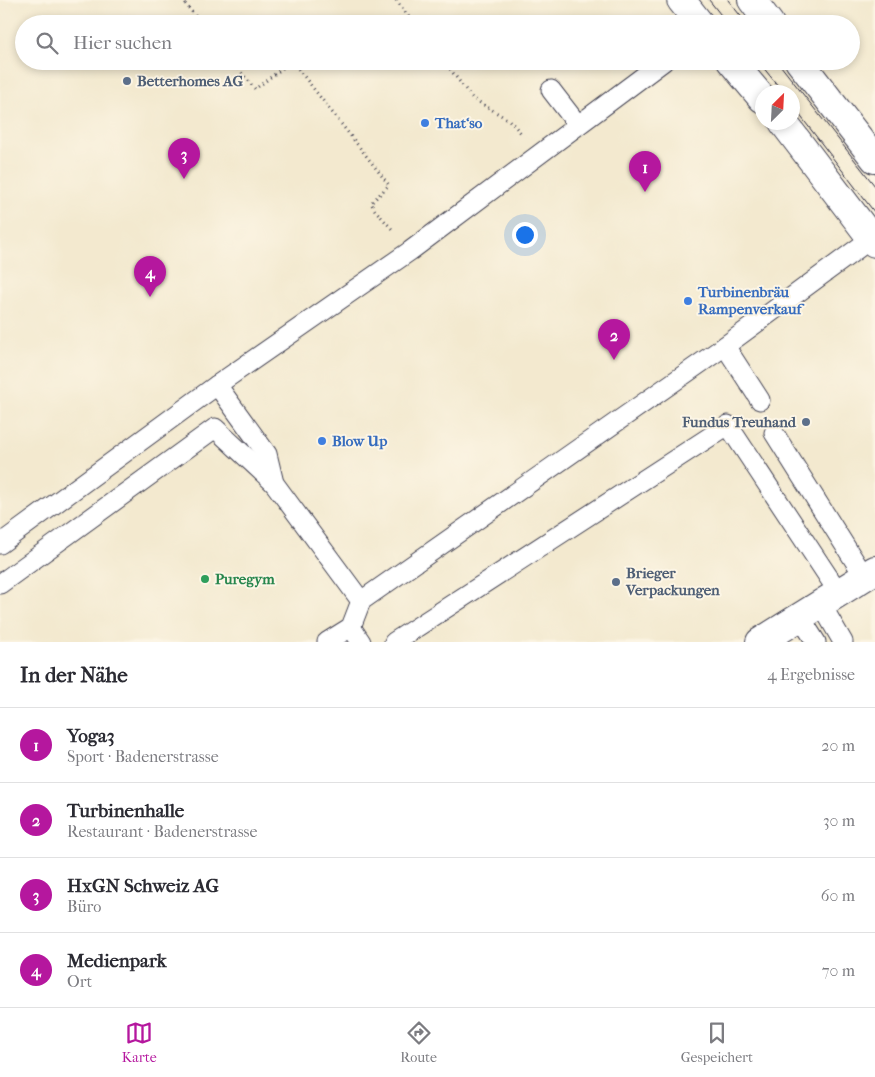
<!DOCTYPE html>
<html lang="de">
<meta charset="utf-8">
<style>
body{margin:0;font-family:"IM FELL French Canon",serif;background:#f2f2f3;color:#2b2b33}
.compass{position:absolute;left:755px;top:85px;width:45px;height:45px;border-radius:50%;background:#fff;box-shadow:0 2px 8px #0003;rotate:24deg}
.you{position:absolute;left:524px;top:234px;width:18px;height:18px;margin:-12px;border:4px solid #fff;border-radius:50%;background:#1a73e8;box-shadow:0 0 0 8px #1a73e833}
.badge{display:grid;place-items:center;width:32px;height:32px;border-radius:50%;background:#b5179e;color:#fff;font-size:16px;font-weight:700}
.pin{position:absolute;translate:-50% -41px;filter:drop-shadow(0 1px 2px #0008)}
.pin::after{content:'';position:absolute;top:26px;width:18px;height:15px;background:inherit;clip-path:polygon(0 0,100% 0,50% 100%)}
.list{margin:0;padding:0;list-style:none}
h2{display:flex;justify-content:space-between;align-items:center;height:65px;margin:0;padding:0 20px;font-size:21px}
h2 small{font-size:16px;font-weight:400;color:#7c7c81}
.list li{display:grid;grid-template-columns:32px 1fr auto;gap:15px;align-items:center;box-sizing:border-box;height:75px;padding:0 20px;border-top:1px solid #e1e1e2}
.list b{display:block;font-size:19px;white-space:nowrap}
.list p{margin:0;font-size:16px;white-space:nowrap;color:#7c7c81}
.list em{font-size:16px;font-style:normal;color:#7c7c81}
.icon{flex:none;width:28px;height:28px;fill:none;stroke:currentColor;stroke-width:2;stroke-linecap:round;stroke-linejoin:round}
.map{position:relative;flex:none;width:875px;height:642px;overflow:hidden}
.search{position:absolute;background:#fff;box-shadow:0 2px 8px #0003;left:15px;right:15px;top:15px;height:55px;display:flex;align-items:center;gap:12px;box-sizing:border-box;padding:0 18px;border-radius:28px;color:#7c7c81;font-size:19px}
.sheet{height:365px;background:#fff}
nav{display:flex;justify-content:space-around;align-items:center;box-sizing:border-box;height:70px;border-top:1px solid #e1e1e2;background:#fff;font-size:14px;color:#7c7c81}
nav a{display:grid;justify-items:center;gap:2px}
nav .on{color:#b5179e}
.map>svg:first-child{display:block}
</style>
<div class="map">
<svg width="875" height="642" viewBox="0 0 875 642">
<rect width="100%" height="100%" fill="#fcf5e5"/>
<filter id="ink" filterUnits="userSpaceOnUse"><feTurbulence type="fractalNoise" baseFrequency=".02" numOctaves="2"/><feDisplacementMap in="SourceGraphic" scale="10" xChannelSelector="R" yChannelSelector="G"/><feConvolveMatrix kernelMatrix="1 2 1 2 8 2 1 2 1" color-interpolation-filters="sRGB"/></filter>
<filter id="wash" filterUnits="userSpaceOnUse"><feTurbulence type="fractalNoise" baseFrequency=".0096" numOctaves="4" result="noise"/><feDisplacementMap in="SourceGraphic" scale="20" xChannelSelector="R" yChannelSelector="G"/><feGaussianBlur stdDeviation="1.12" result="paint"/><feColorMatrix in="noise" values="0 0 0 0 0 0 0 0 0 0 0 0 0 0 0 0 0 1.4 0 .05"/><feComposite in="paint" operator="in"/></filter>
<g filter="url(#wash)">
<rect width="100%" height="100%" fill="#f3e9cf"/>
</g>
<g filter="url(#ink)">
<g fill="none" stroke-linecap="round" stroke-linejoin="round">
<!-- service casing -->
<g stroke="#414051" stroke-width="21">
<g id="service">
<polyline points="551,90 578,125"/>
<polyline points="725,346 760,400"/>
<polyline points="217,385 267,454 274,483 361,601"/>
<polyline points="774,433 864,576"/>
<polyline points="0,544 217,385 410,251 664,61"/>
<polyline points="0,584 215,428 274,483"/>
<polyline points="821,604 843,642"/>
<polyline points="800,617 816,642"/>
<polyline points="351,627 361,642"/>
<polyline points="327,642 351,627 361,601 725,346 872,238"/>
<polyline points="394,642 728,425 839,593"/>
</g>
</g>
<!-- minor casing -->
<g stroke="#414051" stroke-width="30">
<polyline id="minor" points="760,642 875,570"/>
</g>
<!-- tertiary casing -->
<g stroke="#414051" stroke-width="30">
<g id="tertiary">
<polyline points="681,0 700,24"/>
<polyline points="752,0 770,24"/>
<polyline points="731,61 762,98"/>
<polyline points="799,61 875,159"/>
<polyline points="783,122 875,243"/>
</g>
</g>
<!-- path -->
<g stroke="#414051" stroke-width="3" stroke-dasharray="1 4" stroke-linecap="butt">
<polyline points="182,0 202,24"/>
<polyline points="396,0 414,24"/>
<polyline points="232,61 255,89 292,61"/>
<polyline points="292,61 389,185 371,203 375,210 392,229"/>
<polyline points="444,61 472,98 509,120 521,133"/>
</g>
<!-- service -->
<use href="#service" stroke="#fff" stroke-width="19"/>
<!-- minor -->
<use href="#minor" stroke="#fff" stroke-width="28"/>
<!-- tertiary -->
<use href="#tertiary" stroke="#fff" stroke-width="28"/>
<!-- tram -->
<g stroke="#22223b" stroke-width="1">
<polyline points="709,0 728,24"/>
<polyline points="728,0 747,24"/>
<polyline points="758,61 783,92"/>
<polyline points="777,61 875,186"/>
<polyline points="792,105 875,213"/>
</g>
</g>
</g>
<!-- markers -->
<g fill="#5c6f8a" stroke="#fcf5e5" stroke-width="2">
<circle cx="127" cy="81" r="5"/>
<circle cx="806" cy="422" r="5"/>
<circle cx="616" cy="582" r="5"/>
</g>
<g fill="#3f7fe0" stroke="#fcf5e5" stroke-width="2">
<circle cx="425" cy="123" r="5"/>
<circle cx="688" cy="301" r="5"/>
<circle cx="322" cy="441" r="5"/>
</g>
<circle fill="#2e9e5b" stroke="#fcf5e5" stroke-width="2" cx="205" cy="579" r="5"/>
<g text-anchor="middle" stroke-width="4" stroke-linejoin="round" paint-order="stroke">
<!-- service labels -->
<g font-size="15" font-weight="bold" fill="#4e5e75" stroke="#fcf5e5" text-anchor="start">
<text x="137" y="86">Betterhomes AG</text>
<text x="796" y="427" text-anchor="end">Fundus Treuhand</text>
<text x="626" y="578">Brieger<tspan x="626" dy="17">Verpackungen</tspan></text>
</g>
<!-- shop labels -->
<g font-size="15" font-weight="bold" fill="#366cbe" stroke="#fcf5e5" text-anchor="start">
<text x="435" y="128">That‘so</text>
<text x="698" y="297">Turbinenbräu<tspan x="698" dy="17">Rampenverkauf</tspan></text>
<text x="332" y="446">Blow Up</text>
</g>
<!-- leisure labels -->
<g font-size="15" font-weight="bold" fill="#27864d" stroke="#fcf5e5" text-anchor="start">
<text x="215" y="584">Puregym</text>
</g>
</g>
</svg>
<svg class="compass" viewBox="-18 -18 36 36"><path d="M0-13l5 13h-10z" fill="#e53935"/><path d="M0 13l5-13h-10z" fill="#7c7c81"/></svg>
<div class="you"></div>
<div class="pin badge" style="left:645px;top:192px">1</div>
<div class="pin badge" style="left:614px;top:360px">2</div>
<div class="pin badge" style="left:184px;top:179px">3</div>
<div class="pin badge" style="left:150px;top:297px">4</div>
<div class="search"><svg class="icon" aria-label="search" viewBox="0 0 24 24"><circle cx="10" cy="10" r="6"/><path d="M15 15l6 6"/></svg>Hier suchen</div>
</div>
<section class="sheet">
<h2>In der Nähe<small>4 Ergebnisse</small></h2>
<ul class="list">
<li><span class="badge">1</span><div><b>Yoga3</b><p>Sport · Badenerstrasse</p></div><em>20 m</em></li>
<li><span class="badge">2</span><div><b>Turbinenhalle</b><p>Restaurant · Badenerstrasse</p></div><em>30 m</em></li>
<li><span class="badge">3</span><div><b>HxGN Schweiz AG</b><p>Büro</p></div><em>60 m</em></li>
<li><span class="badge">4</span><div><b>Medienpark</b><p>Ort</p></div><em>70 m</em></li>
</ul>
</section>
<nav>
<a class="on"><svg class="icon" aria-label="map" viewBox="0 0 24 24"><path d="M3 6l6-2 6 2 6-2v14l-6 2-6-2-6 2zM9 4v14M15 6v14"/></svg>Karte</a>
<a><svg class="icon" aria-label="directions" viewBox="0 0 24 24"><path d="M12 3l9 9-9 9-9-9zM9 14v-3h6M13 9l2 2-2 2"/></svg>Route</a>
<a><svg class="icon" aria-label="saved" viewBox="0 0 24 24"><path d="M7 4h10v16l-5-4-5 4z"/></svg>Gespeichert</a>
</nav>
